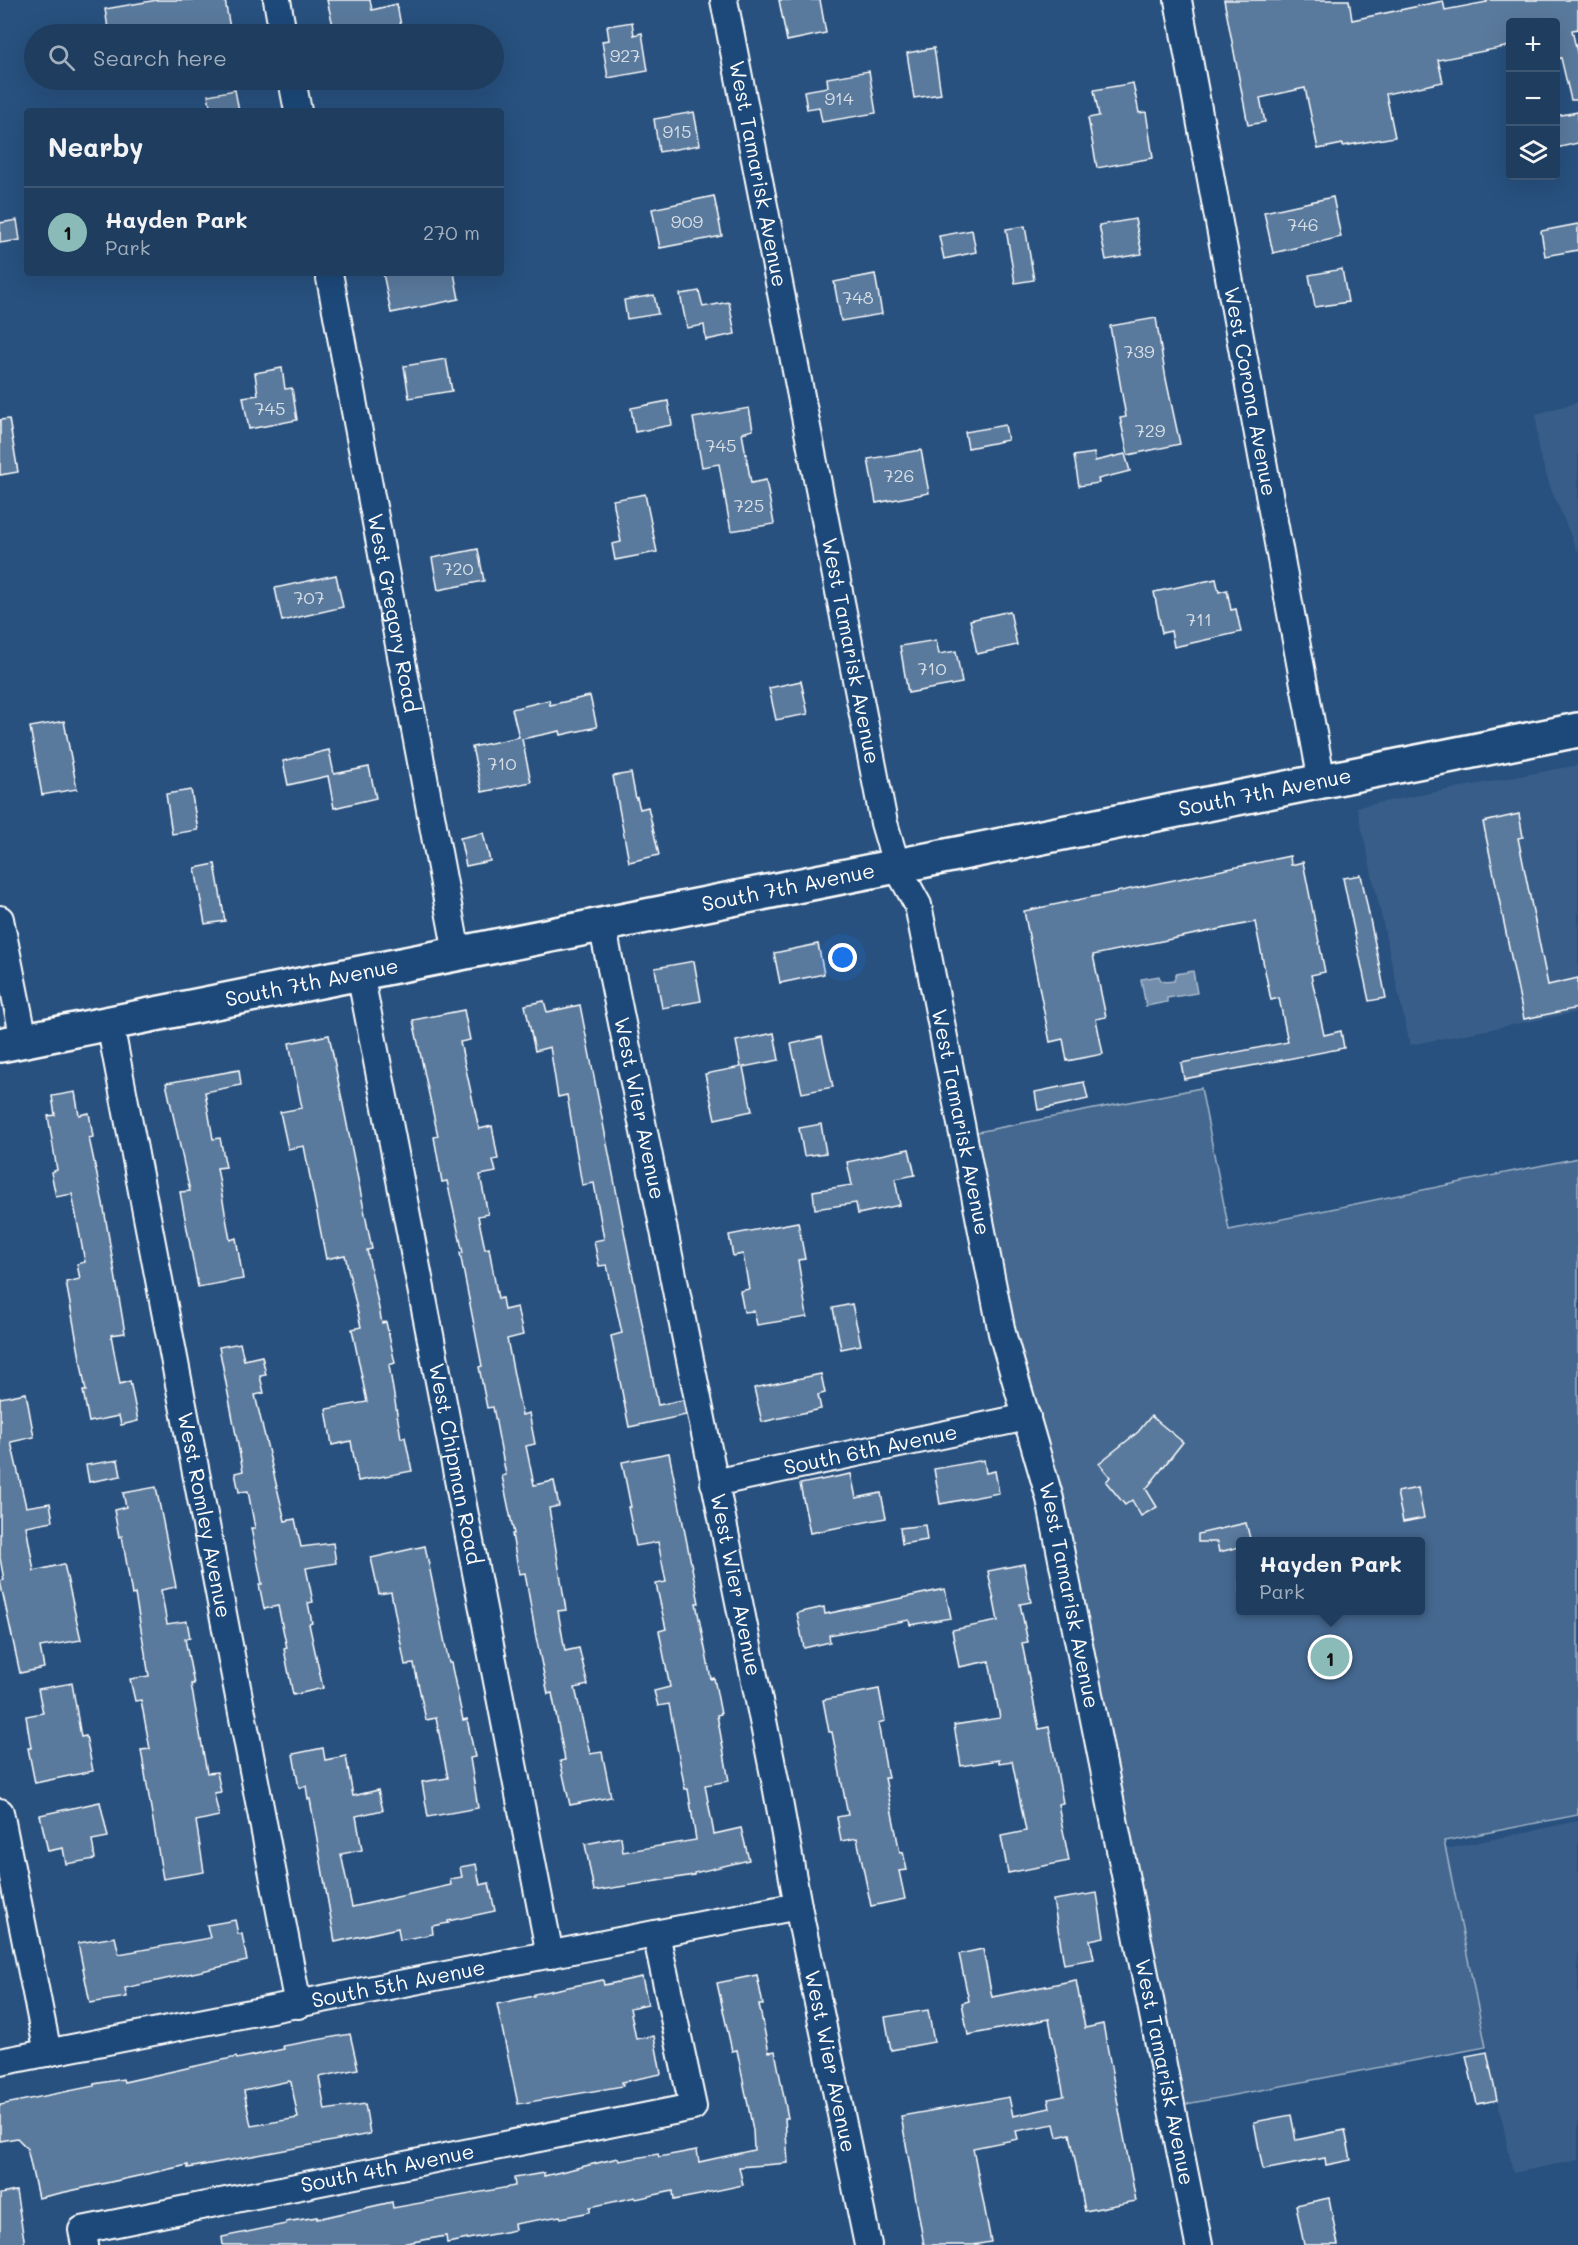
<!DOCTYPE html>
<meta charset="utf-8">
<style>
body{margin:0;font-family:Mali,sans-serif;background:#2b4868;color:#f1f3f6}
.controls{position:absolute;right:18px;top:18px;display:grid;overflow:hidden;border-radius:6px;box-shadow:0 6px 24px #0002}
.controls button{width:54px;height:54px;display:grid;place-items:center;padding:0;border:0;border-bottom:2px solid #3c5674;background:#1e3d5f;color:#f1f3f6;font:30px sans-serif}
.you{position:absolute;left:843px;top:958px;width:21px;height:21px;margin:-15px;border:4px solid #fff;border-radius:50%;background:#1a73e8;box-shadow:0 0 0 9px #1a73e833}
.badge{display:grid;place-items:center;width:39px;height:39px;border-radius:50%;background:#8bbbb9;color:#111;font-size:20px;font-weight:700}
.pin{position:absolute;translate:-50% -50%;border:3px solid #fff;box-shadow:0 2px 6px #0006}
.popup{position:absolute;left:1236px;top:1537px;width:189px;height:78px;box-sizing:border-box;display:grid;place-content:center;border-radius:6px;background:#1e3d5f;filter:drop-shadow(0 2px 4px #0005);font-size:20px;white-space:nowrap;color:#a1aebd}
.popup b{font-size:22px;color:#f1f3f6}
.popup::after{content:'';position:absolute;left:50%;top:100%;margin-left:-12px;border:12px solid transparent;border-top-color:#1e3d5f}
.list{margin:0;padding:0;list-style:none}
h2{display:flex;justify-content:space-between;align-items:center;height:78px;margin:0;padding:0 24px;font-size:26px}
h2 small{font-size:20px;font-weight:400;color:#a1aebd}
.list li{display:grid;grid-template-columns:39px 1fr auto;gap:18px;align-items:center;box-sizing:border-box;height:90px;padding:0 24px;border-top:2px solid #3c5674}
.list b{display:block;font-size:22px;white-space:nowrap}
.list p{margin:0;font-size:20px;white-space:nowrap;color:#a1aebd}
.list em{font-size:20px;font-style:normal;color:#a1aebd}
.icon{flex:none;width:33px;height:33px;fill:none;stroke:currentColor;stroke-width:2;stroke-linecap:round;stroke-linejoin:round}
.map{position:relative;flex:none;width:1578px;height:2245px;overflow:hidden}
.search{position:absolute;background:#1e3d5f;box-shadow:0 6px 24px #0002;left:24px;top:24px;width:480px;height:66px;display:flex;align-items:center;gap:15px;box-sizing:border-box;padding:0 21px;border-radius:33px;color:#a1aebd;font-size:22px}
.panel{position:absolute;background:#1e3d5f;box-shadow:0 6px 24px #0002;left:24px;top:108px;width:480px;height:168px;border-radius:6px}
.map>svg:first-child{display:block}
</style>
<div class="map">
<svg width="1578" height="2245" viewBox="0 0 1578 2245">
<rect width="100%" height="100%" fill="#28517f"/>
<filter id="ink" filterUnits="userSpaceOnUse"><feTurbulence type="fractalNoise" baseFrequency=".0167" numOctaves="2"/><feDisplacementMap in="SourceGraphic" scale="12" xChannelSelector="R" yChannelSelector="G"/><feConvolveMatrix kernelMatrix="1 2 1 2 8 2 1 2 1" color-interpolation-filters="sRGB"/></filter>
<g filter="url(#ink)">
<!-- built -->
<g fill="#375d88">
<polygon points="1578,402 1578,553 1551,489 1538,450 1536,414"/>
<polygon points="1578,765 1578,1012 1410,1045 1357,807"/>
<polygon points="1578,1821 1578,2160 1513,2173 1446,1849"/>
</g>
<!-- green -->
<path fill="#446890" stroke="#a2b4c8" stroke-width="1.5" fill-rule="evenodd" d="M1201,1088L1229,1230L1578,1158V1815L1444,1841L1486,2047L1171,2107L962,1135ZM1240,1542H1420V1610H1240Z"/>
<!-- water -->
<path fill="#718dab" stroke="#aabbcd" stroke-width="1.5" d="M1193,971L1197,993L1167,998V1002L1146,1006L1141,979L1159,976C1160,983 1168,982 1174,981L1176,974Z"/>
<!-- building -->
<g fill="#5a7a9d" stroke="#fff" stroke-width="1.5" fill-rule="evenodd">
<polygon points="157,0 225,0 231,34 109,34 105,9"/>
<polygon points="327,0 370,0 372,10 397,4 401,26 361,34 335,34"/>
<polygon points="779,0 820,0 826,33 787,41"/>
<polygon points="1224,0 1349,0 1352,20 1443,1 1445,10 1487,2 1486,0 1578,0 1578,29 1572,30 1578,57 1578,100 1571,100 1561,58 1556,59 1556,22 1510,22 1510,46 1438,60 1443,82 1386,94 1395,137 1343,146 1343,144 1318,149 1305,88 1260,98 1265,122 1248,125"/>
<polygon points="632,22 634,35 642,33 648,71 608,78 602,41 609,40 607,26"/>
<polygon points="934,48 941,94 914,98 907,53"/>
<polygon points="869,71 876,113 822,122 819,107 807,109 804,91 828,87 827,78"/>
<polygon points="1133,83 1139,113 1146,112 1153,158 1097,168 1088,118 1099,116 1094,90"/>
<polygon points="235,90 239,111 211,111 208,95"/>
<polygon points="694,112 700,145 659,152 654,119"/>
<polygon points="1578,112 1578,143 1556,148 1556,116"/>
<polygon points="714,196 722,236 660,248 652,209"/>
<polygon points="1333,197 1341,237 1273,253 1264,212"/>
<polygon points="1135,219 1142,254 1106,260 1099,225"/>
<polygon points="17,220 20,240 0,243 0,223"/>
<polygon points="1578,224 1578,250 1545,256 1541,231"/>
<polygon points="1025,226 1034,280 1015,283 1006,229"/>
<polygon points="972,230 976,252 944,259 939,236"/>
<polygon points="1342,269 1348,302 1315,307 1309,275"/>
<polygon points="383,273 454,273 459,299 391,313"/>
<polygon points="875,274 882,314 841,321 834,282"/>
<polygon points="699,291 703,307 729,302 735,334 706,340 704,325 687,328 680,294"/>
<polygon points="654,295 658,314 627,319 624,300"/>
<polygon points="1156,318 1166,379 1180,444 1128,455 1120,418 1126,417 1110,326"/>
<polygon points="446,359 452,391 409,398 404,366"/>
<polygon points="282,368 285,389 292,388 297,420 249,429 243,397 258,395 255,373"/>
<polygon points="668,401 672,425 635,432 631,408"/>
<polygon points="749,408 753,430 742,433 751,483 766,480 774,524 731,531 719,464 702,467 693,418"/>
<polygon points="9,419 18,472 0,475 0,420"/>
<polygon points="1005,425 1008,440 968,448 965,432"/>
<polygon points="921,450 929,493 876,503 868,459"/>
<polygon points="1094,453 1095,461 1125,454 1130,471 1098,479 1099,483 1079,486 1074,456"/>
<polygon points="645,494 657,552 615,560 612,544 621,542 613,500"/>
<polygon points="478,549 484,581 438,590 432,558"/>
<polygon points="336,575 343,607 282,621 275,588"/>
<polygon points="1216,579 1219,592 1227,590 1231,610 1236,609 1241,632 1174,647 1171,631 1162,633 1154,592"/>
<polygon points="1010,611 1017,645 977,654 970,620"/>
<polygon points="936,640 939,654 956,651 962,683 908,693 900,646"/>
<polygon points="801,681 808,714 776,720 769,688"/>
<polygon points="590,696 597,727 561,735 560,731 522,739 531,782 482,792 472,747 519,737 512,709 549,700 550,705"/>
<polygon points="64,721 77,789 42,795 30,727"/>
<polygon points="329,750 334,774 369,767 376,798 334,808 328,776 288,785 283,761"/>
<polygon points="631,773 636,799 637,798 640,809 648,807 659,855 629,862 613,776"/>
<polygon points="191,790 198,830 172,834 166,794"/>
<polygon points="1519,814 1523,837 1518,838 1548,985 1578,978 1578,1008 1524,1019 1483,822"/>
<polygon points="483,833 490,861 466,866 460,838"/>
<polygon points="1290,856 1291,865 1303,862 1325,972 1311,975 1324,1035 1341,1031 1344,1048 1184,1079 1181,1063 1288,1042 1279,998 1271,1000 1255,922 1093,955 1106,1017 1096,1019 1103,1054 1067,1061 1063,1039 1050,1042 1024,911"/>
<polygon points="215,864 225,921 205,924 195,868"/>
<polygon points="1361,875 1386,998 1369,1001 1343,878"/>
<polygon points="818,944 824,974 780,983 774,953"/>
<polygon points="694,961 701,1001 662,1008 655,968"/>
<polygon points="544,1001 547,1012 580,1005 658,1405 683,1400 686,1415 629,1427 611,1336 622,1333 607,1265 599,1266 594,1241 604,1239 594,1183 582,1185 567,1095 558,1097 550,1047 535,1051 525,1005"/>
<polygon points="464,1010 470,1040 460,1042 479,1129 492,1126 498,1159 493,1160 496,1172 480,1175 488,1214 478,1216 485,1249 489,1248 498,1299 502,1298 504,1310 517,1307 523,1335 507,1339 522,1415 529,1413 535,1444 526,1446 534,1485 554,1481 559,1506 549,1508 566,1610 558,1611 565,1651 579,1648 588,1685 575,1688 590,1754 602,1752 611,1797 570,1805 560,1761 565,1760 552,1693 548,1694 536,1637 525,1573 519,1574 512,1534 514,1534 502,1476 506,1475 493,1407 487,1408 479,1367 482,1366 460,1253 463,1253 447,1181 442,1182 434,1137 438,1136 413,1020"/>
<polygon points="774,1033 779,1060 743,1067 752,1111 715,1119 705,1074 741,1067 736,1041"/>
<polygon points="329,1035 372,1249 367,1250 382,1323 386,1322 395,1363 389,1365 401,1438 405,1437 412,1471 358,1481 351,1441 332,1445 326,1409 367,1402 352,1329 361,1327 345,1255 326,1259 304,1146 288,1149 280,1112 302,1108 289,1043"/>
<polygon points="822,1037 833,1087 802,1093 791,1044"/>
<polygon points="239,1070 241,1085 205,1092 213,1139 220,1138 226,1167 217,1168 230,1240 236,1238 243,1279 198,1287 180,1192 190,1191 166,1083"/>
<polygon points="1084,1082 1088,1099 1038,1110 1035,1092"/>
<polygon points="75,1092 79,1115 89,1113 93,1137 89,1138 103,1203 125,1333 111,1335 120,1384 130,1381 138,1421 121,1425 119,1416 89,1422 83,1391 86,1391 66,1282 80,1279 77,1264 85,1262 72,1194 56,1197 51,1172 57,1170 48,1116 55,1115 52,1096"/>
<polygon points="821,1124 826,1153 804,1156 799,1128"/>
<polygon points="909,1149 915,1175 895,1179 900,1205 858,1214 856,1203 815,1209 813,1191 852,1185 847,1162"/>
<polygon points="798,1222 805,1259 798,1260 807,1317 757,1325 754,1311 744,1312 740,1291 749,1289 743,1254 733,1256 729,1235"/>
<polygon points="852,1304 861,1345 841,1349 833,1308"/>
<polygon points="240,1343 244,1360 262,1356 266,1375 260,1376 264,1393 255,1395 285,1521 295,1519 301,1547 333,1543 336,1563 306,1568 313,1602 308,1603 312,1623 309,1624 323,1688 293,1695 284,1649 287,1648 278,1606 264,1609 259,1584 262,1584 251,1528 255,1528 248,1491 239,1492 235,1473 243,1471 219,1347"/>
<polygon points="821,1374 825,1393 818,1395 821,1409 762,1422 754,1388"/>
<polygon points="26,1393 34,1437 11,1442 26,1507 50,1503 53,1521 26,1526 34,1571 64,1564 81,1640 40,1647 44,1668 20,1673 0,1581 4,1580 0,1558 0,1398"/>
<polygon points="1151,1416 1183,1442 1146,1489 1157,1507 1141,1516 1132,1500 1125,1505 1106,1482 1110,1477 1099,1463 1138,1432"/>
<polygon points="669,1453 699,1603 696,1603 711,1679 714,1678 721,1714 717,1715 729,1781 705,1785 714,1834 741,1828 749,1860 694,1873 694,1875 594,1891 585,1844 621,1837 623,1852 696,1840 688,1789 685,1789 669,1704 658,1706 654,1691 670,1687 659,1631 666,1629 656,1584 666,1582 658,1542 636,1546 628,1507 631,1507 622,1462"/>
<polygon points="118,1460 121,1476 89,1482 86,1465"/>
<polygon points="984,1460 986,1473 995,1471 999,1493 940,1504 934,1469"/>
<polygon points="851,1474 856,1498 881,1493 886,1518 810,1533 800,1484"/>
<polygon points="156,1487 176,1587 161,1590 167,1624 187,1621 190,1638 185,1639 194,1684 191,1684 207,1773 217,1772 221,1792 214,1793 219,1816 196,1821 204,1872 163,1879 141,1750 150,1749 141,1700 135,1701 130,1679 149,1676 135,1594 132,1595 122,1536 119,1537 114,1510 126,1507 123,1493"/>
<polygon points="1418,1488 1424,1518 1403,1522 1397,1492"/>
<polygon points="1246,1523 1251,1542 1240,1542 1240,1547 1219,1552 1217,1542 1198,1542 1198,1534"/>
<polygon points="925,1525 927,1540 902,1544 900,1528"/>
<polygon points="425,1546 449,1663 451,1663 463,1720 467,1719 475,1757 470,1758 478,1808 428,1817 422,1782 448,1778 436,1718 426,1720 414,1664 405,1665 391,1592 379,1594 371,1558"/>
<polygon points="1024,1564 1031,1602 1020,1604 1028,1642 1022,1643 1039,1729 1049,1727 1063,1803 1058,1804 1069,1861 1008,1873 1001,1836 1026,1831 1012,1761 999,1763 999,1760 961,1766 954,1725 1000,1718 989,1661 959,1667 952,1630 998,1621 988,1571"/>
<polygon points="945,1589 951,1618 910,1625 909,1620 829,1635 830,1642 804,1648 797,1613 824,1607 825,1614"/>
<polygon points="72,1683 81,1737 86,1736 93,1771 35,1783 28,1748 31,1748 26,1716 43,1713 38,1689"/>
<polygon points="879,1689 885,1721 878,1723 888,1778 885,1778 900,1853 903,1852 907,1870 899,1871 905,1899 871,1906 857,1838 841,1841 837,1817 848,1815 832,1732 829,1732 823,1700"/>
<polygon points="323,1748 325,1760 346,1756 353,1796 378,1790 383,1810 356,1816 362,1850 341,1854 352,1907 451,1885 450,1879 462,1877 460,1867 476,1864 480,1885 489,1883 495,1911 448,1921 449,1923 432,1926 433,1934 400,1940 398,1928 335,1942 310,1799 308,1799 306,1786 299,1788 293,1754"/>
<polygon points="100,1802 108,1837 92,1840 95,1859 66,1864 63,1848 48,1851 40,1815"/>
<polygon points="1097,1893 1104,1937 1090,1940 1094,1959 1064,1964 1053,1900"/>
<polygon points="235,1920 238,1934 242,1934 247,1961 125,1988 127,1997 90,2003 78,1943 115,1937 119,1954 210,1938 207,1925"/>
<polygon points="983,1949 992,1997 1076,1980 1085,2028 1103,2024 1136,2201 1085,2211 1070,2134 1057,2137 1054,2124 1016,2131 1018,2139 973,2148 991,2242 973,2245 924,2245 901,2116 1009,2097 1013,2116 1050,2108 1048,2099 1064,2096 1049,2019 968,2035 962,2003 969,2001 959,1954"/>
<polygon points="757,1975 763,2005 759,2005 769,2052 775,2051 788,2118 785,2118 788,2163 739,2167 743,2185 705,2193 705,2194 674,2200 673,2191 636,2199 635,2197 590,2207 590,2212 561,2218 560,2216 514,2224 515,2230 447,2243 446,2236 396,2245 223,2245 222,2237 286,2224 286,2222 317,2217 317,2219 392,2202 393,2208 515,2186 514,2178 544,2173 544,2176 618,2158 619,2161 658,2154 659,2157 697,2150 699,2162 754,2150 753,2130 737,2050 732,2051 717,1983"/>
<polygon points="642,1977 648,2004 630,2008 636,2039 654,2036 661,2074 622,2082 623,2086 518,2104 497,2004 534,1996 534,1994 603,1980 604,1985"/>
<polygon points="928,2010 934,2042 891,2050 885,2017"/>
<path d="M350,2034L358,2069L319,2077L325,2110L365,2104L370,2134L188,2168V2165L38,2198L27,2148L17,2138L0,2141V2105L94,2086V2084L123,2079L124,2082L236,2057L237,2059L284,2049L283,2046ZM289,2081L291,2082L298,2118L251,2126L244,2091Z"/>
<polygon points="1487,2052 1497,2100 1477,2104 1466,2056"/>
<polygon points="1291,2115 1296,2140 1345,2130 1351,2160 1326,2165 1325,2158 1263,2170 1254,2122"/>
<polygon points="16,2191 25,2245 0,2245 0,2194"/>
<polygon points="1329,2198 1338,2245 1304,2245 1296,2205"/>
</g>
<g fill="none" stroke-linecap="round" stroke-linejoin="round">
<!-- minor casing -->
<g stroke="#fff" stroke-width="30">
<g id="minor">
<polyline points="277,0 283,34"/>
<path id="s1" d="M724,0L884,823L897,867L918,905L1002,1333L1050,1499L1199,2245"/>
<path id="s2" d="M1178,0L1322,782"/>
<polyline points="292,80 298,111"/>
<path id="s3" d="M329,273L457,953"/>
<polyline points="0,919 24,1040"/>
<path id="s4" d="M602,924L776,1785L798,1906L868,2245"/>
<path id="s5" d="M360,973L550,1955"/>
<path id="s6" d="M110,1024L298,2005"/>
<path id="s7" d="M714,1483L1027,1417"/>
<polyline points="0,1812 48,2053"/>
<path id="s8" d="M0,2062L798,1906"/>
<path id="s9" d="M85,2245L82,2230L693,2107L656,1934"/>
</g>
</g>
<!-- secondary casing -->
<g stroke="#fff" stroke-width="38">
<g id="secondary">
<path id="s10" d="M0,1045L1578,730"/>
</g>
</g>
<!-- minor -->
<use href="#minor" stroke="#1f4a7a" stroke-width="26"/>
<!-- secondary -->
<use href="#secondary" stroke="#1f4a7a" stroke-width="33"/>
</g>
</g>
<g text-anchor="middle" stroke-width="4.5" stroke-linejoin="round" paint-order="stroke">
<!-- number labels -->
<g font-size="18" fill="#d6dee6">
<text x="625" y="62">927</text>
<text x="839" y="105">914</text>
<text x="677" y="138">915</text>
<text x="687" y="228">909</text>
<text x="1303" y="231">746</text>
<text x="858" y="304">748</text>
<text x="1139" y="358">739</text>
<text x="270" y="415">745</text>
<text x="1150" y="437">729</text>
<text x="721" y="452">745</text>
<text x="899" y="482">726</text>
<text x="749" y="512">725</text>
<text x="458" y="575">720</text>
<text x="309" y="604">707</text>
<text x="1199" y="626">711</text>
<text x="932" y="675">710</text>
<text x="502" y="770">710</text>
</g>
<!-- street labels -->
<g font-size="21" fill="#fff" stroke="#1f4a7a">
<text dy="7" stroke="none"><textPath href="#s1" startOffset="177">West Tamarisk Avenue</textPath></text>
<text dy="7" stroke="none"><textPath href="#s2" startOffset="398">West Corona Avenue</textPath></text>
<text dy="7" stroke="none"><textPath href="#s3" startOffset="346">West Gregory Road</textPath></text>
<text dy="7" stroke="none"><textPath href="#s1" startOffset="663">West Tamarisk Avenue</textPath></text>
<text dy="7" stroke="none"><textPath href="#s10" startOffset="1290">South 7th Avenue</textPath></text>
<text dy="7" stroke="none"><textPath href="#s10" startOffset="804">South 7th Avenue</textPath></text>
<text dy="7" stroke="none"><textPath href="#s10" startOffset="318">South 7th Avenue</textPath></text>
<text dy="7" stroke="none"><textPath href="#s4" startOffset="188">West Wier Avenue</textPath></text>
<text dy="7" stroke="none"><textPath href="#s1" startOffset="1149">West Tamarisk Avenue</textPath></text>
<text dy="7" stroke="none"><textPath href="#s7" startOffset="160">South 6th Avenue</textPath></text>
<text dy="7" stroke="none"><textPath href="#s5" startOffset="500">West Chipman Road</textPath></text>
<text dy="7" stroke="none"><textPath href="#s6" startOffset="500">West Romley Avenue</textPath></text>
<text dy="7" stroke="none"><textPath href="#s4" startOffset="674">West Wier Avenue</textPath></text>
<text dy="7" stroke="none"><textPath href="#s1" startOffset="1635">West Tamarisk Avenue</textPath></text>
<text dy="7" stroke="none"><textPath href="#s8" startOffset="406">South 5th Avenue</textPath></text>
<text dy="7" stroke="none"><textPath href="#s4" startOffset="1160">West Wier Avenue</textPath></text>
<text dy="7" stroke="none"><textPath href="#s1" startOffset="2121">West Tamarisk Avenue</textPath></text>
<text dy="7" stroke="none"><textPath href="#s9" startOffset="327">South 4th Avenue</textPath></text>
</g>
</g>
</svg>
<div class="controls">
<button>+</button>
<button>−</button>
<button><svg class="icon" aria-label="layers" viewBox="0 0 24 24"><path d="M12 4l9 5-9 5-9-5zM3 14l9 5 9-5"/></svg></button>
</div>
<div class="you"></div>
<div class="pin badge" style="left:1330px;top:1657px">1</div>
<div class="popup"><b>Hayden Park</b>Park</div>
<div class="search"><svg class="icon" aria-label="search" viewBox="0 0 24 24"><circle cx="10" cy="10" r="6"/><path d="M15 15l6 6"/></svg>Search here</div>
<section class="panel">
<h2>Nearby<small></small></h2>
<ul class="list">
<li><span class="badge">1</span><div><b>Hayden Park</b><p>Park</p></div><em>270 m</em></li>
</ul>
</section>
</div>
